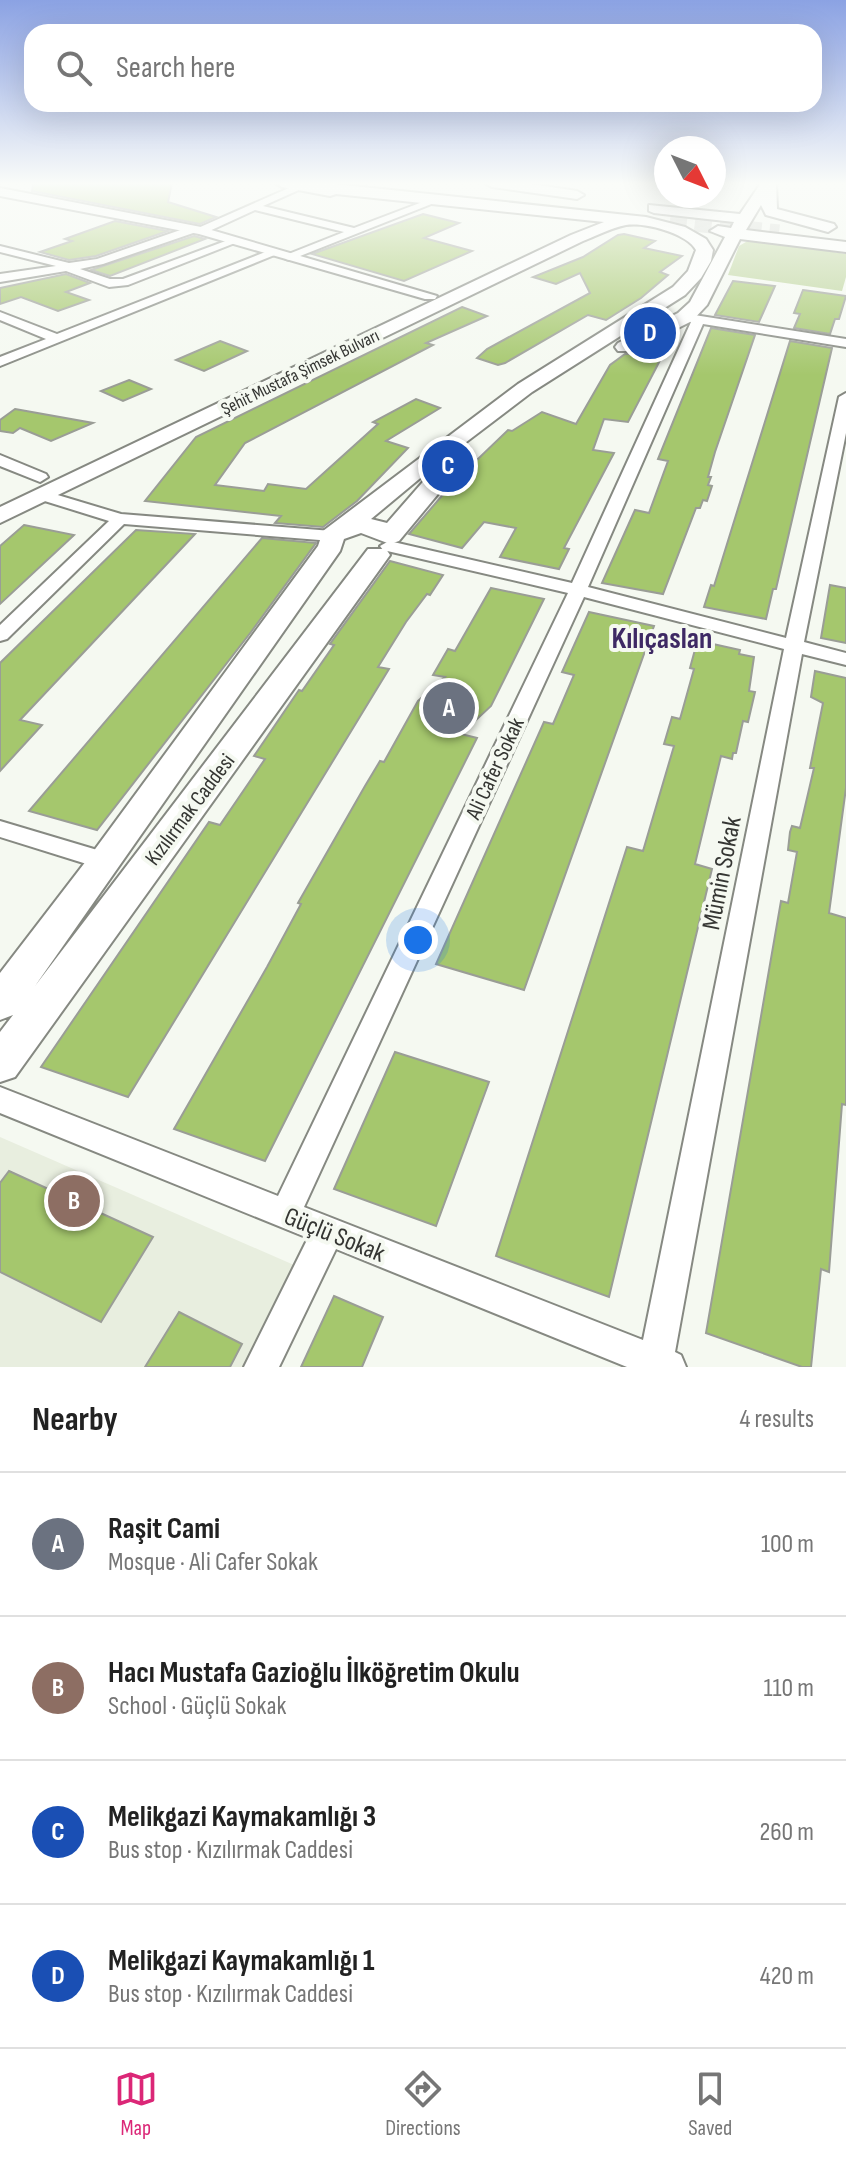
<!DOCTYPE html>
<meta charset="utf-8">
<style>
body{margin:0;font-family:"Sofia Sans Condensed",sans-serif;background:#f2f2f2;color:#222}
.compass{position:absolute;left:654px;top:136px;width:72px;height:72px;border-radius:50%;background:#fff;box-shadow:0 8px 32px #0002;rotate:132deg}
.you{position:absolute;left:418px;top:940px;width:28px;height:28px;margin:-20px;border:6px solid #fff;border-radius:50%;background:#1a73e8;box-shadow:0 0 0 12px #1a73e833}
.badge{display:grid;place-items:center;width:52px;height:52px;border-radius:50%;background:#db2777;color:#fff;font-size:26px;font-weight:700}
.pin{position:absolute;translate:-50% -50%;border:4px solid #fff;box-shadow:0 2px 8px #0006}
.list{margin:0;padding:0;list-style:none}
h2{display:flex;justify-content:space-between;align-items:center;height:104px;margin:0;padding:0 32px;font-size:34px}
h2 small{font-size:26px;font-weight:400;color:#767676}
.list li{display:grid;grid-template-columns:52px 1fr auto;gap:24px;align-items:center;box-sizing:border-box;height:144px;padding:0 32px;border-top:2px solid #e0e0e0}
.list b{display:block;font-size:30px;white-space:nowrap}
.list p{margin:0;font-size:26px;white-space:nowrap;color:#767676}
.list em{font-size:26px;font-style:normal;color:#767676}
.icon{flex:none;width:44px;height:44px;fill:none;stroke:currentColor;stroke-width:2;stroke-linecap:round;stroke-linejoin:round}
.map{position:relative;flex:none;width:846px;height:1367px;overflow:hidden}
.search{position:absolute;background:#fff;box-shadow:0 8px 32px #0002;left:24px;right:24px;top:24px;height:88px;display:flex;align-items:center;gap:20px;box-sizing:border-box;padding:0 28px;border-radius:24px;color:#767676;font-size:30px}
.sheet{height:680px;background:#fff}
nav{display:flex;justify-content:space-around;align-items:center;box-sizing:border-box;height:112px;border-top:2px solid #e0e0e0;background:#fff;font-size:22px;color:#767676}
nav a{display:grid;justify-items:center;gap:4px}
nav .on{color:#db2777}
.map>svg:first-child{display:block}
</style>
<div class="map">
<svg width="846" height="1367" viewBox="0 0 846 1367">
<rect width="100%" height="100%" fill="#f5f9f1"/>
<!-- built -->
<polygon fill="#e8eedf" points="0,1137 294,1265 243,1367 0,1367"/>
<!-- green -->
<polygon fill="#b9d195" points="751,239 846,254 846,277 842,291 728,275 739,246"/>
<!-- building -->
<g fill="#a5c76d" stroke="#9a9d96" stroke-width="2">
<polygon points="33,183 172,183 168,202 216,217 200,224 32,191"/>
<polygon points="423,214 459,223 424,238 472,251 404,281 312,254"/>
<polygon points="115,221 168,231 96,256 69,260 40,252 72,241 65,239"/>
<polygon points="624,234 655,241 644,248 682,256 660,272 668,275 641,298 606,320 588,315 505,363 498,365 477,358 487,349 590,293 580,273 556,284 533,277 583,257 618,235"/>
<polygon points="194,236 205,239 110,276 91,270"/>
<polygon points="66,274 90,283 66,292 89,300 58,311 21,297 0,304 0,288"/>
<polygon points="733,281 775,286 759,322 715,315"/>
<polygon points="803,290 846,296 839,319 835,319 830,334 794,328 800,314 794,313"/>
<polygon points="462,307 487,316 426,343 433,345 245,443 215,485 264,491 268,484 306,489 378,424 373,422 416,399 440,408 386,441 408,448 357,501 323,527 275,523 281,516 145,501 196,437"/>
<polygon points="711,328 755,335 715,452 708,477 711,477 708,485 712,486 707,501 703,500 700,508 696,508 663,594 602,583 635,510 649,513 668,461 658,459"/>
<polygon points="220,341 247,351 204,371 176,360"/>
<polygon points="790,341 832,348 776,589 773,589 766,619 704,607 711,585 714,586"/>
<polygon points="655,343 668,345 628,422 604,419 593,450 614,453 564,548 569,549 559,569 500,557 516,528 484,522 462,548 409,534 453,483 508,430 512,431 542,412 576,424 610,365 625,354 633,354"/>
<polygon points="129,380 151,389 123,401 101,391"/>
<polygon points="15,409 93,423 51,441 20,428 13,433 0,431 0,420"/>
<polygon points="24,525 74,535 0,604 0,546"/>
<polygon points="136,530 195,534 20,720 42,725 0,771 0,663"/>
<polygon points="262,538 316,543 251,632 97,830 29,811"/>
<polygon points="390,561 443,575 430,595 427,594 406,622 378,667 389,669 128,1097 41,1067 209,822 220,825 265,759 254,756 299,690 302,691 334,645 330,644"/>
<polygon points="830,585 846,588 846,643 821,638"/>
<polygon points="491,588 544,599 491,706 461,734 477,738 265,1161 174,1129 267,967 301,904 298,903 365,786 380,761 384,762 418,701 445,677 433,675 448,649 455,651"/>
<polygon points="589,612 654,626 524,990 436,964 544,722 553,724 574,675 562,672"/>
<polygon points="713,644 740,650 739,654 754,657 749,691 755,692 748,722 743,721 736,753 733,753 732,759 721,756 695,864 712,869 609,1297 496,1256 627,847 643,851 674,746 664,744 672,717 680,719 694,669 690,668 696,646 712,649"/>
<polygon points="815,671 846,678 846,788 829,913 846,918 846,1105 842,1104 829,1272 821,1269 811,1367 802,1367 706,1333 781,901 788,903 797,852 788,850 790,832 792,826 800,828 814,768 810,768 823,703 811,697"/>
<polygon points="395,1052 489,1082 436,1226 334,1189"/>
<polygon points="9,1171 153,1237 101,1322 0,1272 0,1183"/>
<polygon points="334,1296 383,1317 362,1367 301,1367"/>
<polygon points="179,1312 242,1344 230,1367 145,1367"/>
</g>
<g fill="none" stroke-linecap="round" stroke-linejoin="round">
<!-- primary-tunnel -->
<polyline stroke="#cfd2cb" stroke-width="17" stroke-dasharray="17 8" stroke-linecap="butt" points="670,220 779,233"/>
<!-- minor casing -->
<g stroke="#868982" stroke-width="4">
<g id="minor">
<polygon points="298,184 301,189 263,206 354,228 425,201 434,203 290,260 286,259 286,255 344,232 255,210 205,233 196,232 103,264 80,269 110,279 123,279 231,239 240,241 128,285 109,287 66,271 0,282 0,274 56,266 0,252 0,246 69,263 97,259 189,227 198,228"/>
<polygon points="273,249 279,252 277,254 0,366 0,357 46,339 0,320 0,312 57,334"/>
<path d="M688,314L846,339V347L703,324L588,587L786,638L839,397L846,393V433L804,642L846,653V665L802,654L675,1352L681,1355L686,1367H627L336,1249L279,1367H244L308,1238L0,1113V1087L278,1196L568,593L383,550L380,546L389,541L572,583L691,322L682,318ZM584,597L784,649L643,1340L304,1207Z"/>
<polygon points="0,455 46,474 48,477 40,482 0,466"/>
<polygon points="41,490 121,514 332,531 340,536 332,541 124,524 7,639 0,641 0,625 109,521 35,498 33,495"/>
<polygon points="0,821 114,855 118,861 114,867 106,870 0,837"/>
</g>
</g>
<!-- tertiary casing -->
<g stroke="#868982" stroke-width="4">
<polygon id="tertiary" points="0,188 201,227 437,296 435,299 425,299 199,234 0,196"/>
</g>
<!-- primary casing -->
<g stroke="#868982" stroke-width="4">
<g id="primary">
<path d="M275,183H325L646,217L685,227L706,239L713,250L711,261L701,278L685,295L532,392L461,446L469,448L472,453L399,541L390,544L361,533L344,539L340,551L35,986L368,549H386L390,555L15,1077L0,1082V1032L13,1015L0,1020V973L93,852L318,546L323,531L518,384L673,287L688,271L696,250C687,233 644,222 626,225C611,228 596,236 583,241L0,523V507L571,235L604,222L336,194L330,196L282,187ZM442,460L387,523L371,519Z"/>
<polygon points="485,183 525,183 577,191 584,195 577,199 492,187"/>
<polygon points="761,183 776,183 777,209 834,224 836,227 828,232 766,215 761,205 746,230 846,242 846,252 740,239 707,305 692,321 632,351 618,351 615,347 618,343 678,313 690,302 725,237 710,231 718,226 731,228 734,222 654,213 649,211 649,205 740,214"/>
</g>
</g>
<!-- minor -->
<use href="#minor" fill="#fff" fill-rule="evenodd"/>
<!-- tertiary -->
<use href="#tertiary" fill="#fff" fill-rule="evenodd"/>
<!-- primary -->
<use href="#primary" fill="#fff" fill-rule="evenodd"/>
</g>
<!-- sky -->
<linearGradient id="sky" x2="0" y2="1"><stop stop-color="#8ba2e3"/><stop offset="0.49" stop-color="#fafcf9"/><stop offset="1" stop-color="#fafcf9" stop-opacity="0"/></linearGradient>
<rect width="846" height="375" fill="url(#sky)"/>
<g text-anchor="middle" stroke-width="8" stroke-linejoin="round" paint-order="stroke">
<!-- far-street labels -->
<g font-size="18" fill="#353633" stroke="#f5f9f1">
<text transform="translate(300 372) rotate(-26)" y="6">Şehit Mustafa Şimsek Bulvarı</text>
</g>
<!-- street labels -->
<g font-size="22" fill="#353633" stroke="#f5f9f1">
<text transform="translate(494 768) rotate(-65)" y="8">Ali Cafer Sokak</text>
<text transform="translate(189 809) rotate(-53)" y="8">Kızılırmak Caddesi</text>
</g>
<!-- near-street labels -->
<g font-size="26" fill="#353633" stroke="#f5f9f1">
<text transform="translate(721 873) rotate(-79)" y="9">Mümin Sokak</text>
<text transform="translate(335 1234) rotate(22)" y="9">Güçlü Sokak</text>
</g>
<!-- district labels -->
<g font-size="30" font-weight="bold" fill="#3e2964" stroke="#f5f9f1">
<text x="662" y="648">Kılıçaslan</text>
</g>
</g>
</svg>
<svg class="compass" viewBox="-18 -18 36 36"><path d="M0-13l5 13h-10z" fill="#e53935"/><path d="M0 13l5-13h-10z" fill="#767676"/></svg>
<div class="you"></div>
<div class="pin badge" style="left:449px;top:708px;background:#6b7280">A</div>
<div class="pin badge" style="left:74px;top:1201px;background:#8d6e63">B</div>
<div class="pin badge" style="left:448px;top:466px;background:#1a4fb4">C</div>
<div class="pin badge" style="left:650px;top:333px;background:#1a4fb4">D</div>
<div class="search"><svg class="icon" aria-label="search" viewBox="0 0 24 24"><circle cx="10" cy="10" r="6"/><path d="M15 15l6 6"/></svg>Search here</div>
</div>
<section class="sheet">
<h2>Nearby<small>4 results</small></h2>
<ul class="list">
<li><span class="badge" style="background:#6b7280">A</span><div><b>Raşit Cami</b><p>Mosque · Ali Cafer Sokak</p></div><em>100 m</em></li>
<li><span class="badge" style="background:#8d6e63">B</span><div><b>Hacı Mustafa Gazioğlu İlköğretim Okulu</b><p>School · Güçlü Sokak</p></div><em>110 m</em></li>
<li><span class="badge" style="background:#1a4fb4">C</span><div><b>Melikgazi Kaymakamlığı 3</b><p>Bus stop · Kızılırmak Caddesi</p></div><em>260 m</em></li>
<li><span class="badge" style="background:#1a4fb4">D</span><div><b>Melikgazi Kaymakamlığı 1</b><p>Bus stop · Kızılırmak Caddesi</p></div><em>420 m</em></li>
</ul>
</section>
<nav>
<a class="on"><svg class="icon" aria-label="map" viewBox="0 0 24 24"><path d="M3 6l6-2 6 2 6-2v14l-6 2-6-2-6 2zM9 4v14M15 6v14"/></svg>Map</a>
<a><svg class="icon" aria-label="directions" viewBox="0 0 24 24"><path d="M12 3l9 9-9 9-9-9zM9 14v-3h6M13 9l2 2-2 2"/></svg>Directions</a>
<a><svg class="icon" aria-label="saved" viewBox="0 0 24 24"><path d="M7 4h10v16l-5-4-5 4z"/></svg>Saved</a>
</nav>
